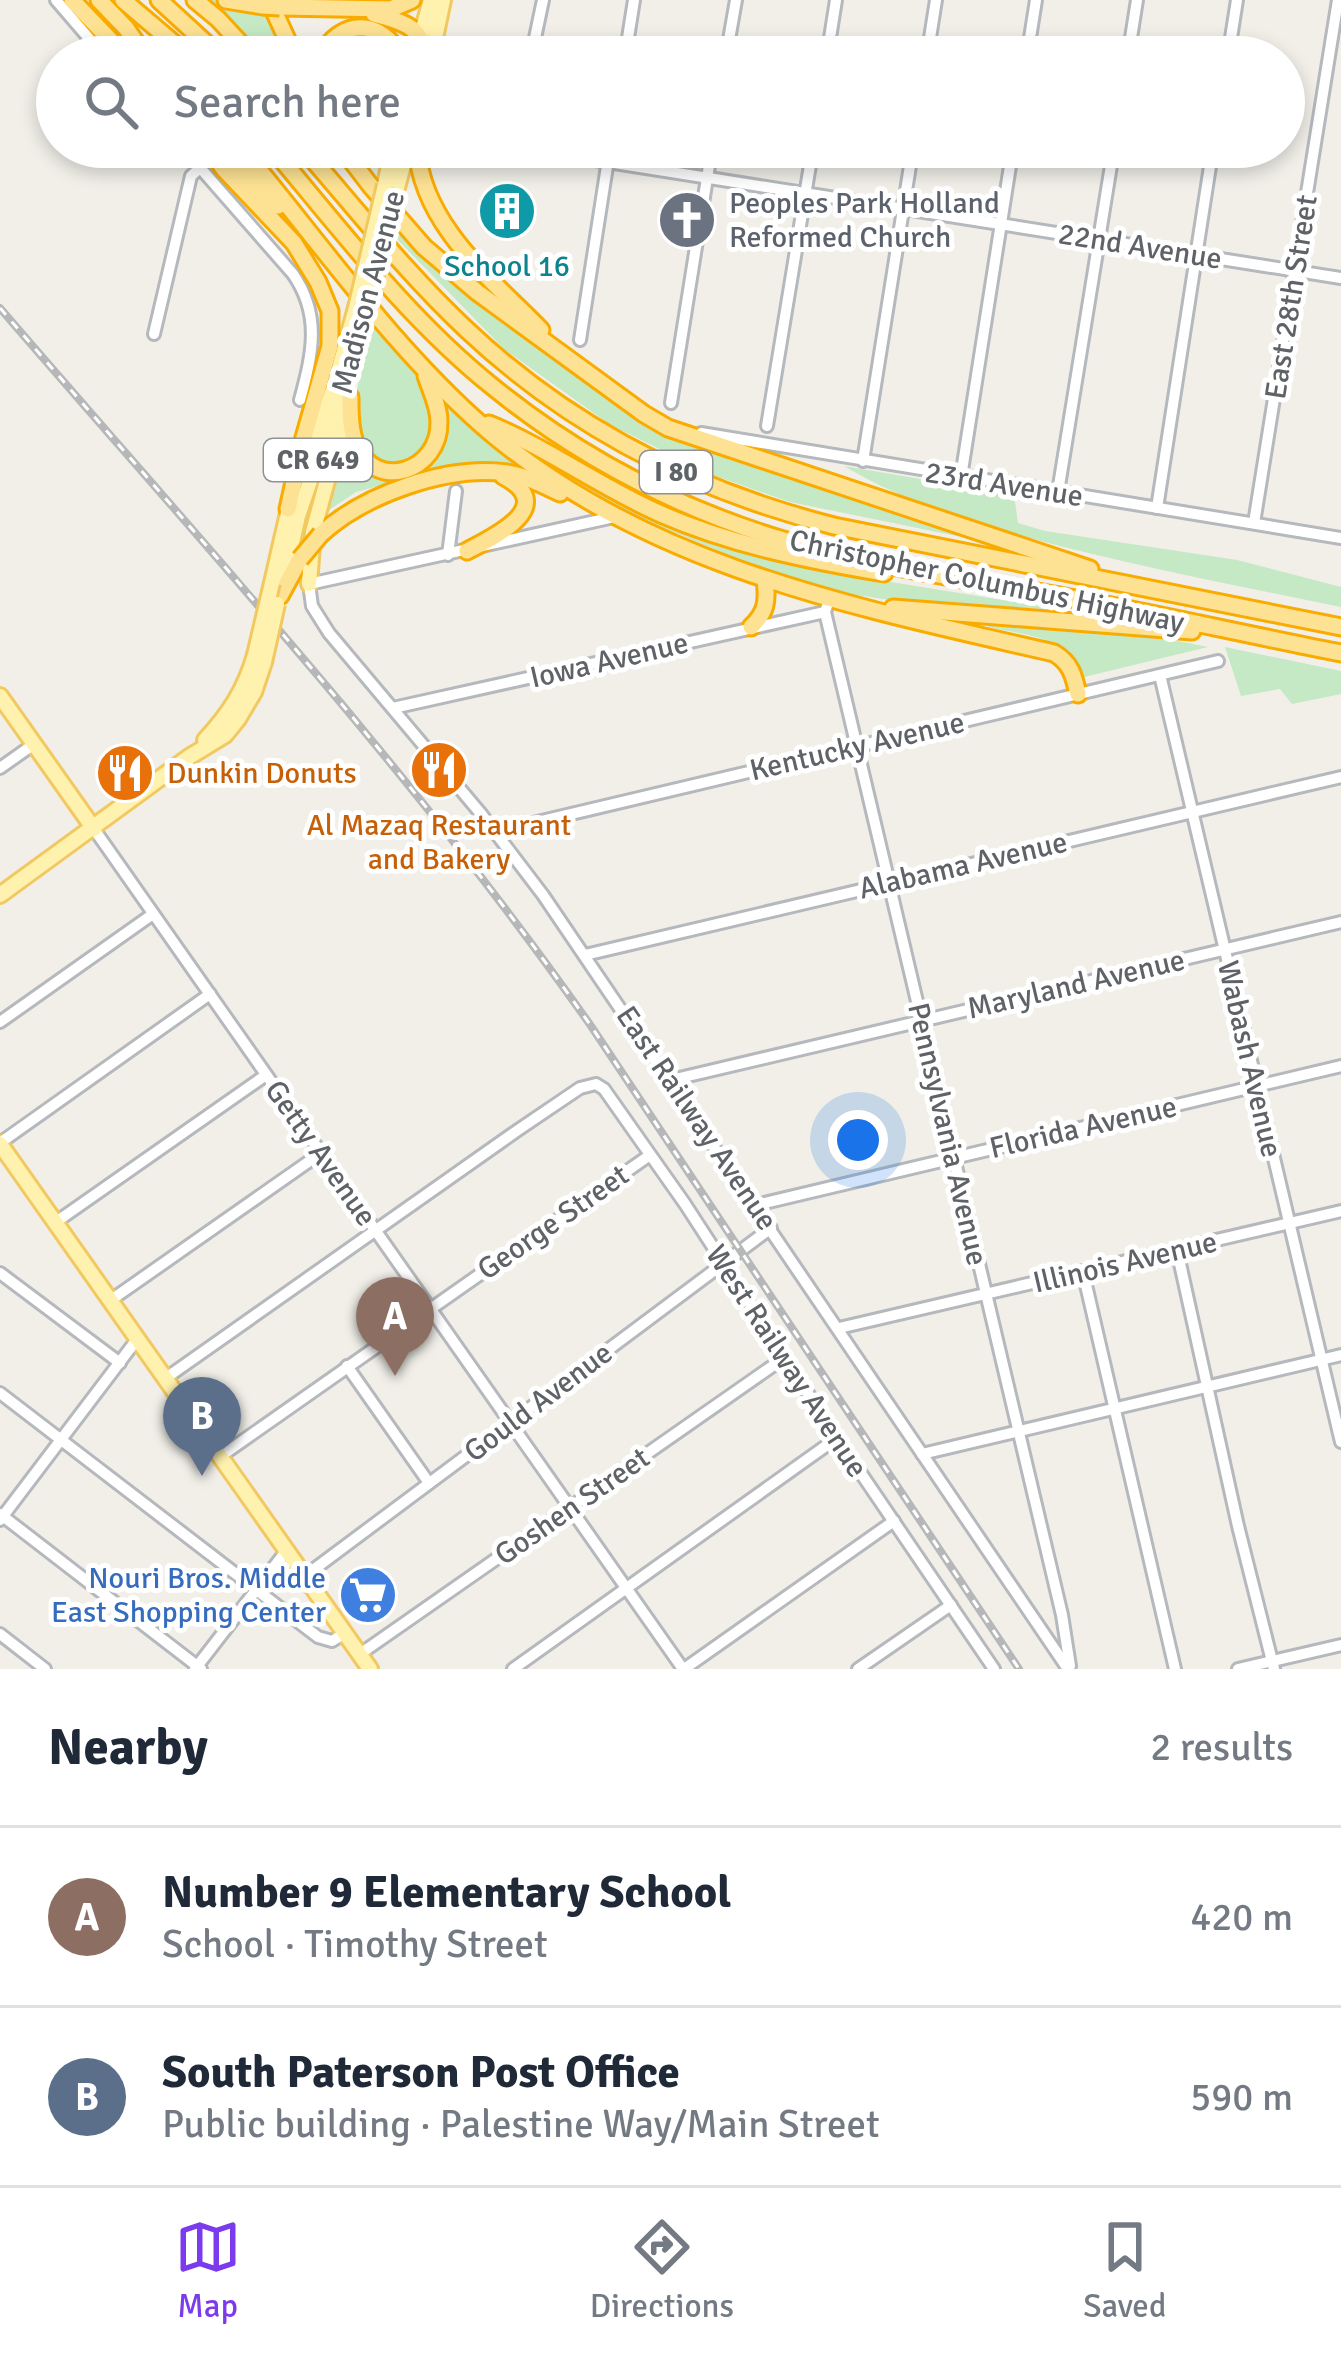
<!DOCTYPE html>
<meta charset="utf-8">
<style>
body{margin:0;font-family:Signika,sans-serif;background:#f2f2f3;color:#1f2937}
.you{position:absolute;left:858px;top:1140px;width:42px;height:42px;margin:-30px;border:9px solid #fff;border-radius:50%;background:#1a73e8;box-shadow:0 0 0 18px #1a73e833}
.badge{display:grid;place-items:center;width:78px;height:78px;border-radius:50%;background:#7c3aed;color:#fff;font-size:39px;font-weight:700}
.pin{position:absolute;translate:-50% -99px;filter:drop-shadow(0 3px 6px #0008)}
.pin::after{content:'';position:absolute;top:63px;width:42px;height:36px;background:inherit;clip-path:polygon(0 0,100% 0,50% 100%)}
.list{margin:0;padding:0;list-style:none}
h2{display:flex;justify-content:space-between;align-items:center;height:156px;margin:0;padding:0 48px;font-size:51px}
h2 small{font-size:39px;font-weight:400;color:#747a83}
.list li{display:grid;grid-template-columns:78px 1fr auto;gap:36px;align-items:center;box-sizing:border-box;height:180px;padding:0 48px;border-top:3px solid #e0e1e3}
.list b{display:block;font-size:45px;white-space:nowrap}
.list p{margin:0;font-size:39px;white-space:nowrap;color:#747a83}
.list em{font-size:39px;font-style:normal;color:#747a83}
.icon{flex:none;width:66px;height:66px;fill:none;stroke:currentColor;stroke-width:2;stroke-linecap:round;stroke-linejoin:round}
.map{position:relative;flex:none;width:1341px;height:1669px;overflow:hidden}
.search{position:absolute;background:#fff;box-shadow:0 6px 18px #0003;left:36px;right:36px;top:36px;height:132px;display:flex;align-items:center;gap:30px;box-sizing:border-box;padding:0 42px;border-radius:66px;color:#747a83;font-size:45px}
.sheet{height:516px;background:#fff}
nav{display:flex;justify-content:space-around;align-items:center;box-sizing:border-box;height:168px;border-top:3px solid #e0e1e3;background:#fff;font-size:33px;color:#747a83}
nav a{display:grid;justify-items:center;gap:6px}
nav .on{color:#7c3aed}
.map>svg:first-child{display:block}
</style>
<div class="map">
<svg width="1341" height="1669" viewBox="0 0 1341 1669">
<rect width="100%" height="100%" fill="#f1efe8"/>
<!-- green -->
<g fill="#c5e8c5">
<polygon points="208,0 222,0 264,9 285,57 262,57"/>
<polygon points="396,222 634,414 996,544 790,502 710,474 609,424 504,349 393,235"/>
<path d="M376,321C400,348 428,379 432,417C436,461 374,482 358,440C346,409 367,353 376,321Z"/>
<polygon points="440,399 536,476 504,466 468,463 356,492 323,514 346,430 366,467 422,468"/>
<polygon points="559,465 727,542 794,564 835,573 1065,610 896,601 839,592 772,573 626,512 556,473"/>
<path d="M844,466L1014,495L1018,523L1045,531L1237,560L1341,587V607C1238,586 1135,566 1033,539C968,521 902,501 844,466Z"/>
<path d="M989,618L1117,629L1208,647L1084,677C1059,633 1033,637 988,627Z"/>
<polygon points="1225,647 1341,671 1341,694 1292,704 1280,689 1241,696"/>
</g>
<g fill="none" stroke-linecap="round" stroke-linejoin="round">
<!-- minor casing -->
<g stroke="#b5b8bc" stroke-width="16">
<g id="minor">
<polyline points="56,0 105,57"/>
<polyline points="531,57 543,0"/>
<polyline points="625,57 634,0"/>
<polyline points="726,57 736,0"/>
<polyline points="827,57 836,0"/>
<polyline points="927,57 936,0"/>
<polyline points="1027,57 1036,0"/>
<polyline points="1128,57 1137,0"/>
<polyline points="1228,57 1237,0"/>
<path d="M182,147L293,274C322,316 312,355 300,400"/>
<polyline points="513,147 1341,278"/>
<polyline points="154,334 191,176 200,168"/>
<polyline points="580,340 610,147"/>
<polyline points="671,403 712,147"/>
<polyline points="767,426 813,147"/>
<polyline points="701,433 1341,538"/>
<polyline points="863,461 913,147"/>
<polyline points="961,477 1013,147"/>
<polyline points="1058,492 1114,147"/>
<polyline points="1157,508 1213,147"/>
<polyline points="614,517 309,584 312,606 329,633 482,815 543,895 1068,1669"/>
<polyline points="1254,523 1338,0"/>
<polyline points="448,555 456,491"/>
<polyline points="829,600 825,612 1062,1615 1070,1666"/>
<polyline points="1160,675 1341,1442"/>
<polyline points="393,708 825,612"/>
<polyline points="0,768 34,744"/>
<polyline points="94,829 683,1669"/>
<polyline points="495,832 1218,661"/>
<polyline points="585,955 1341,777"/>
<polyline points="0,1022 153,914"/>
<polyline points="671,1080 1341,922"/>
<polyline points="0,1143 210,994"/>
<polyline points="756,1205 1341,1066"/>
<polyline points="56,1222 266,1075"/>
<polyline points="1177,1250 1238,1526 1274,1669"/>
<polyline points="1083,1272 1175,1669"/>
<polyline points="0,1273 120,1363"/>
<polyline points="111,1300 321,1153"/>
<polyline points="839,1328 1341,1211"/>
<polyline points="347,1366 429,1483"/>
<polyline points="166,1378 518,1130 580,1088 596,1084 604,1089 685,1204 837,1438 994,1669"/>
<polyline points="0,1393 318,1637 332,1641 345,1633"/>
<polyline points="922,1454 1341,1355"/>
<polyline points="221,1456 650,1155"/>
<polyline points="0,1514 201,1669"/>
<polyline points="0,1520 138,1338"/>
<polyline points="305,1576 771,1228"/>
<polyline points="0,1634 45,1669"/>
<polyline points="360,1654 784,1358"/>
<polyline points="195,1669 287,1550"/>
<polyline points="513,1669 837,1438"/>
<polyline points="684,1669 894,1521"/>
<polyline points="858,1669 951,1605"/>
<polyline points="1238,1669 1341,1645"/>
</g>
</g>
<!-- major casing -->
<g stroke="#f2c960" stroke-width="20">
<g id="major">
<polyline points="418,46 431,0"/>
<polyline points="431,57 443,0"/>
<polyline points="385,185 393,147"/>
<polyline points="395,195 408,147"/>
<polyline points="301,474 333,390 356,308"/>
<polyline points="272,583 291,500"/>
<polyline points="309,584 313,532 347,408"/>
<polyline points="282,587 298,516 366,317"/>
<polyline points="0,696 94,829"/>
<path d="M205,740C229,714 245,690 255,655"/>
<polyline points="0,895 189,757 225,735 238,719 254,692 264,662"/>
<polyline points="0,1144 370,1669"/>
</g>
</g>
<!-- highway casing -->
<g stroke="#f9ab00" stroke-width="21">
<g id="highway">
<polyline points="72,0 115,45 134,57"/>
<polyline points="99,0 126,28 146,57"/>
<polyline points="123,0 190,57"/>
<polyline points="159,0 221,57"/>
<polyline points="195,0 218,19 253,57"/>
<polyline points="226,0 263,6"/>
<polyline points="269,0 295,57"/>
<polyline points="280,7 391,9 412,0"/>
<path d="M374,14C399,21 427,27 422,57"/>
<path d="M321,57C339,18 382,18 401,57"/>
<polyline points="208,147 223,168 294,243 318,282 330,311 330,346 303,441 288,509"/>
<polyline points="222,147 278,206"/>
<path d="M240,147C320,242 391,346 485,428C645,566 854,607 1054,653C1071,663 1074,676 1078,694"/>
<path d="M271,147C341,230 408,319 493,387C578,456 675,507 780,539C873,566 970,580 1065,597C1157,614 1249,635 1341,653"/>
<path d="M302,147C356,209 407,274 467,330C571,428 696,491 834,526L1341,627"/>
<polyline points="341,147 370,185 424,247 477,292 644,414 668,428 1090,569"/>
<path d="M417,147C421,224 491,279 541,330"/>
<path d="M350,397C350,413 350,430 356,445C376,493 440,471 439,422C439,406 431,391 426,376"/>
<path d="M489,424C548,448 601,488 661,514C732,545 807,560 884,573"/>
<path d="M321,534C365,494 447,465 507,473C526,476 543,485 560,493"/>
<path d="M467,551C494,537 560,506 503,476"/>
<polyline points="280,596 300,559"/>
<polyline points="893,608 1192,631"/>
<path d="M751,627C766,613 768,601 765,580"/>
</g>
</g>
<!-- minor -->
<use href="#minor" stroke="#fff" stroke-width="10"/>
<!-- major -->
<use href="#major" stroke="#fff2af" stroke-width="14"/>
<!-- highway -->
<use href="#highway" stroke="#fde293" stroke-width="15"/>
<!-- rail casing -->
<g stroke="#b6b7b8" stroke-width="8">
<path id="rail" d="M0,308C202,543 413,772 591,1026L1019,1669"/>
</g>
<!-- rail -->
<use href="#rail" stroke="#fff" stroke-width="3" stroke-dasharray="9" stroke-linecap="butt"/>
<!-- major-bridge casing -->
<g stroke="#f2c960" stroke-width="20" stroke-linecap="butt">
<g id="major-bridge">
<polyline points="356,308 385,185"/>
<polyline points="366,317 395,195"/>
<polyline points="255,655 272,583"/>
<polyline points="264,662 277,604"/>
</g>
</g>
<!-- highway-bridge casing -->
<g stroke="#f9ab00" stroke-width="21" stroke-linecap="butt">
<g id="highway-bridge">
<polyline points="263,6 280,7"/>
<polyline points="300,559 321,534"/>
</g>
</g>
<!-- major-bridge -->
<use href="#major-bridge" stroke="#fff2af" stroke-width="14"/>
<!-- highway-bridge -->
<use href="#highway-bridge" stroke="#fde293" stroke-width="15"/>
</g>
<!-- icons -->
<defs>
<g id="building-disc" transform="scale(3)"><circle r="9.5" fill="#0f9aa8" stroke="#fff"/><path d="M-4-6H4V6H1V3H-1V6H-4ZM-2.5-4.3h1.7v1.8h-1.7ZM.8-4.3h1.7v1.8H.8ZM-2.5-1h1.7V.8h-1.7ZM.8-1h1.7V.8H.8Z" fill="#fff"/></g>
<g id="church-disc" transform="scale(3)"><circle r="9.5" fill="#6b7280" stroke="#fff"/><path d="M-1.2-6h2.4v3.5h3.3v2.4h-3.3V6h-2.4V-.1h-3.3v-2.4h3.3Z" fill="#fff"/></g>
<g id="restaurant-disc" transform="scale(3)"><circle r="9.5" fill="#e8710a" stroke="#fff"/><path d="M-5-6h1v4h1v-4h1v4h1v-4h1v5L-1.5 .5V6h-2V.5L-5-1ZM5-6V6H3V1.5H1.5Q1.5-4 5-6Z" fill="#fff"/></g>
<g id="supermarket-disc" transform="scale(3)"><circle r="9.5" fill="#3f7fe0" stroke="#fff"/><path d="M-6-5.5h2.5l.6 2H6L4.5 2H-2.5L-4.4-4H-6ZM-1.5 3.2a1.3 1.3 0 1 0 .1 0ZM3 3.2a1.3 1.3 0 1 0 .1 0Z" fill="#fff"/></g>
</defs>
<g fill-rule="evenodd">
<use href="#building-disc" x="507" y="211"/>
<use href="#church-disc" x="687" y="220"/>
<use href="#restaurant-disc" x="439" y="770"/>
<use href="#restaurant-disc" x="125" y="773"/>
<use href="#supermarket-disc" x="368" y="1595"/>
</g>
<g text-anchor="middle" stroke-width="10" stroke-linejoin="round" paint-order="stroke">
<!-- shield labels -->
<g fill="#fff" stroke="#8f9295" stroke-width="3">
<rect x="264" y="439" width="108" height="42" rx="9"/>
<rect x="640" y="451" width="72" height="42" rx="9"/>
</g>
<g font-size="27" font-weight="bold" fill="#5f6368">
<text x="318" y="469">CR 649</text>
<text x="676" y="481">I 80</text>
</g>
<!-- worship labels -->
<g font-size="30" fill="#5b616d" stroke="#fff" text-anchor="start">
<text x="729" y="213">Peoples Park Holland<tspan x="729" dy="34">Reformed Church</tspan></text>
</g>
<!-- street labels -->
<g font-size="30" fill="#5f6368" stroke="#fff">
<text transform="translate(1140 246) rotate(9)" y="10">22nd Avenue</text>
<text transform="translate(368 292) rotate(-75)" y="10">Madison Avenue</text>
<text transform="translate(1291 297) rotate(-81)" y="10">East 28th Street</text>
<text transform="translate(1004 484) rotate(9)" y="10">23rd Avenue</text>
<text transform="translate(987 581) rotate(12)" y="10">Christopher Columbus Highway</text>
<text transform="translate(609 660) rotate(-13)" y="10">Iowa Avenue</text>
<text transform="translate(857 746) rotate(-13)" y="10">Kentucky Avenue</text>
<text transform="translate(963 865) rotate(-13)" y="10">Alabama Avenue</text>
<text transform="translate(1076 984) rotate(-13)" y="10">Maryland Avenue</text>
<text transform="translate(1250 1059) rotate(77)" y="10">Wabash Avenue</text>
<text transform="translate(697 1118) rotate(56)" y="10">East Railway Avenue</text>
<text transform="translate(1083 1127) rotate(-13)" y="10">Florida Avenue</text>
<text transform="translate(948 1134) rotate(77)" y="10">Pennsylvania Avenue</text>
<text transform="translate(321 1153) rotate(55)" y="10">Getty Avenue</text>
<text transform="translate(553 1222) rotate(-35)" y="10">George Street</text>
<text transform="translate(1125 1262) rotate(-13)" y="10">Illinois Avenue</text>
<text transform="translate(787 1361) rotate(57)" y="10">West Railway Avenue</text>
<text transform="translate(538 1402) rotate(-37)" y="10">Gould Avenue</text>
<text transform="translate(572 1506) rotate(-35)" y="10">Goshen Street</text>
</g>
<!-- culture labels -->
<g font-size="30" fill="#0d838f" stroke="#fff">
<text x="507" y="276">School 16</text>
</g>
<!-- food labels -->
<g font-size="30" fill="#c56008" stroke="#fff" text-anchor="start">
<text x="167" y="783">Dunkin Donuts</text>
<text x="439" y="835" text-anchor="middle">Al Mazaq Restaurant<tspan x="439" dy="34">and Bakery</tspan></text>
</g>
<!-- shop labels -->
<g font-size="30" fill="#366cbe" stroke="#fff" text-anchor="end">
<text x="326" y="1588">Nouri Bros. Middle<tspan x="326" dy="34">East Shopping Center</tspan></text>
</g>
</g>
</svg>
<div class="you"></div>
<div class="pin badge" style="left:395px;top:1376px;background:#8d6e63">A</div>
<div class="pin badge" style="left:202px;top:1476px;background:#5c6f8a">B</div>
<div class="search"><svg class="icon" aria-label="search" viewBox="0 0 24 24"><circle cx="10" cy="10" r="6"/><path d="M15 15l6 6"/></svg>Search here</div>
</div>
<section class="sheet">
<h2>Nearby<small>2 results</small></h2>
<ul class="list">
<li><span class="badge" style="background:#8d6e63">A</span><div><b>Number 9 Elementary School</b><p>School · Timothy Street</p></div><em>420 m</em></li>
<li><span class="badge" style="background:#5c6f8a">B</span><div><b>South Paterson Post Office</b><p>Public building · Palestine Way/Main Street</p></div><em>590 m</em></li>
</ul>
</section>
<nav>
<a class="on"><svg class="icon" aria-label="map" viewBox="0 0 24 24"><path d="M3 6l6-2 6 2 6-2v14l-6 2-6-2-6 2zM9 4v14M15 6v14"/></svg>Map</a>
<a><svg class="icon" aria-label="directions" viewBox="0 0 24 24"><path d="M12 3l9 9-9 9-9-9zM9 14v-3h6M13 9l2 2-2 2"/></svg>Directions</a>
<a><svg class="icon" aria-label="saved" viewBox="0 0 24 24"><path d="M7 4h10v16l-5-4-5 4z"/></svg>Saved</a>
</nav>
